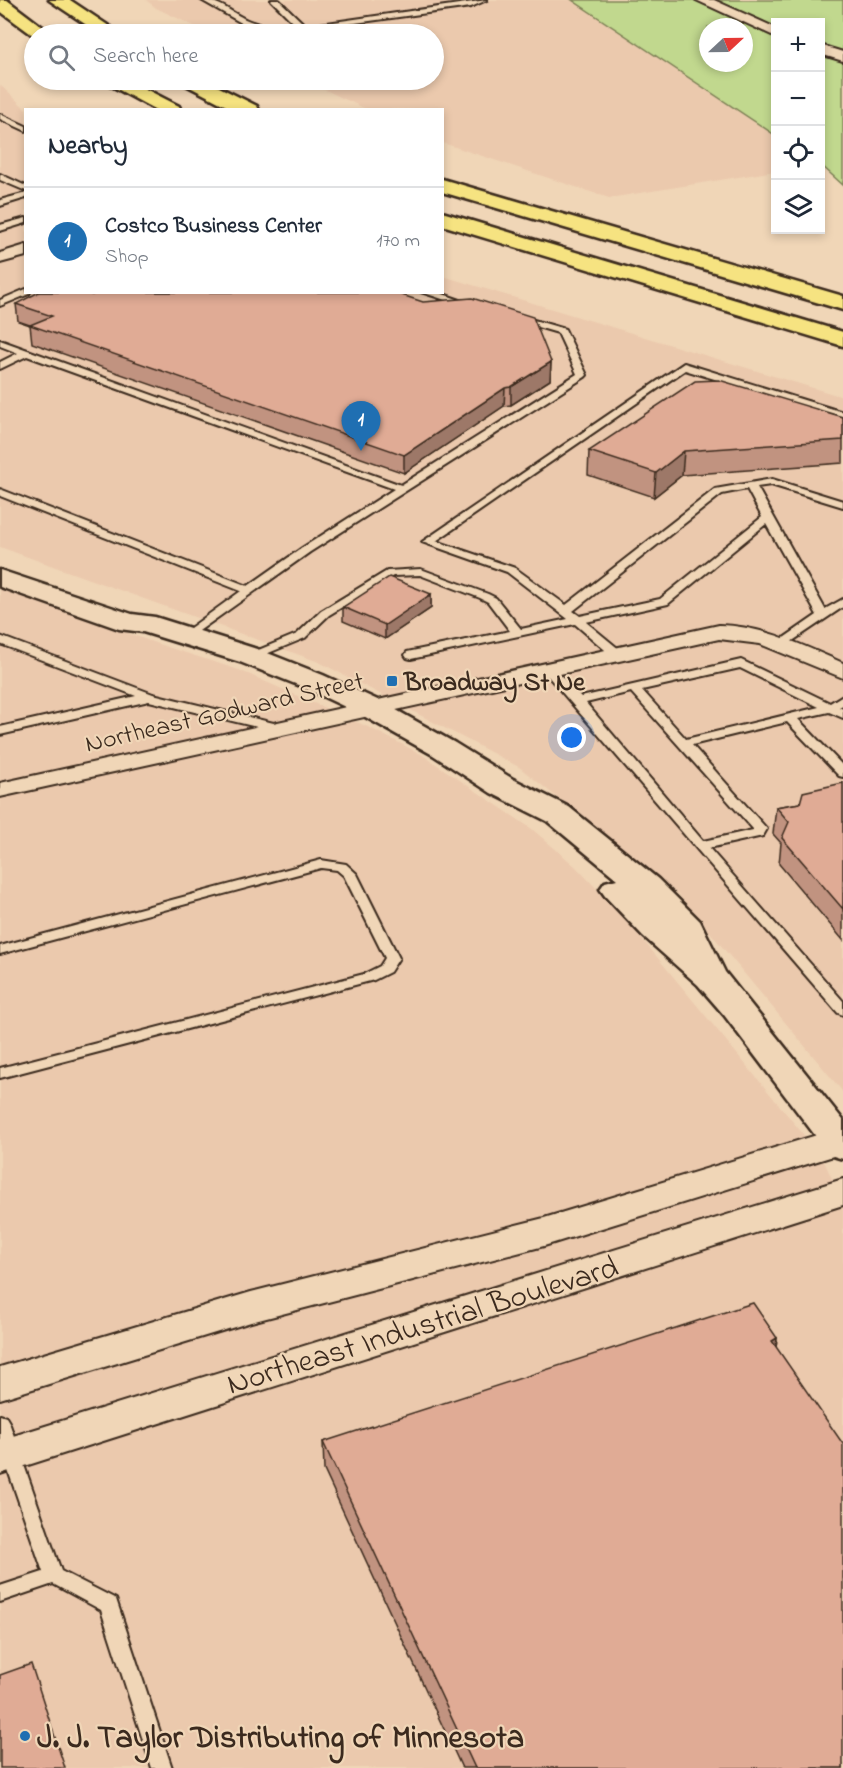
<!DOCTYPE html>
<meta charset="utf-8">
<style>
body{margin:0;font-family:"Indie Flower",sans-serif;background:#f6f6f7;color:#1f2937}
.controls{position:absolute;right:18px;top:18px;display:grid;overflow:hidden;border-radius:0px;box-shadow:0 3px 9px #0003}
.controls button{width:54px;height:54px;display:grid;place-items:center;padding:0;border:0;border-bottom:2px solid #e0e1e3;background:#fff;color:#1f2937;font:30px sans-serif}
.compass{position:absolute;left:699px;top:18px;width:54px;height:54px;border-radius:50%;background:#fff;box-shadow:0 3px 9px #0003;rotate:68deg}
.you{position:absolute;left:572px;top:738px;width:21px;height:21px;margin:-15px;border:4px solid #fff;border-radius:50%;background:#1a73e8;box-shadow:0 0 0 9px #1a73e833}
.badge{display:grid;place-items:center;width:39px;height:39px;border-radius:50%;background:#1f6fb2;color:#fff;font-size:20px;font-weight:700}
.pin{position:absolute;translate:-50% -50px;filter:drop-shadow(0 2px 3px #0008)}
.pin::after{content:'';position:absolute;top:32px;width:21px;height:18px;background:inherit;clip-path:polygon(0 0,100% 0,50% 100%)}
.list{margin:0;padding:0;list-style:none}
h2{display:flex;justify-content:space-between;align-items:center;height:78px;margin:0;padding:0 24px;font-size:26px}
h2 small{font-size:20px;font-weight:400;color:#747a83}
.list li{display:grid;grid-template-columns:39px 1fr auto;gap:18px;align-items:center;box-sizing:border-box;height:108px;padding:0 24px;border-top:2px solid #e0e1e3}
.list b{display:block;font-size:22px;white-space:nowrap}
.list p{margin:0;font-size:20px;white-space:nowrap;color:#747a83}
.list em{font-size:20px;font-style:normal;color:#747a83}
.icon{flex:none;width:33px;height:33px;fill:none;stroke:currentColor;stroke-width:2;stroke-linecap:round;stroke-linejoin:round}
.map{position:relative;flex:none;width:843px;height:1768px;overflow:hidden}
.search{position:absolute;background:#fff;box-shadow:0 3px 9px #0003;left:24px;top:24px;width:420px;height:66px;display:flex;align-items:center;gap:15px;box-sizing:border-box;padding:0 21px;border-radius:33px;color:#747a83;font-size:22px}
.panel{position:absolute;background:#fff;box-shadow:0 3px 9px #0003;left:24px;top:108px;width:420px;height:186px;border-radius:0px}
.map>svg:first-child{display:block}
</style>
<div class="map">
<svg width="843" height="1768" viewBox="0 0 843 1768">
<rect width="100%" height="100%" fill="#f0d6b7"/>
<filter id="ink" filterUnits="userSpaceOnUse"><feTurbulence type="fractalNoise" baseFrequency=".0167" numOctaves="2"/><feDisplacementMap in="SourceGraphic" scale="12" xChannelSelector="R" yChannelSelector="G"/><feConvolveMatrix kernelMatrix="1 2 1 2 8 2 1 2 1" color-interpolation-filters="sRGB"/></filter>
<g filter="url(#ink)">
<!-- built -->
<g fill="#ebc9ad">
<polygon points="146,0 572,0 775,135 775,171 609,198 443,143 442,110 366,109 304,80 434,80 434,34 211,34 156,8"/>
<polygon points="0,85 26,109 26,292 442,292 443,276 843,397 843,1092 679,895 519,767 319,662 0,547"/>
<polygon points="0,587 158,644 239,670 368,727 421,754 532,829 575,866 624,917 822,1157 843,1202 843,1768 0,1768"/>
</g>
<!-- green -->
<path fill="#c1d88e" stroke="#7e8156" stroke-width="1.5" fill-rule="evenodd" d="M572,0H843V185L821,165L820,22H776L775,135ZM708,27H744V63H708Z"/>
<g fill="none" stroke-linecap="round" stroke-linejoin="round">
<!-- service casing -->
<g stroke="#3b2a1e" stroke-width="4">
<g id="service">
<path d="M201,0C220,0 234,15 250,21C266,27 282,29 298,27L271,0H279L306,26L487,0L471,7L283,33L245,25Z"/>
<polygon points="0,114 26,126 26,131 0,119"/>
<polygon points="0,174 26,186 26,191 0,180"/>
<polygon points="26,193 26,198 0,206 0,200"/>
<polygon points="26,218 26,223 0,231 0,225"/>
<polygon points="26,289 26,292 30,292 29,294 0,306 0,300"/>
<polygon points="421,292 437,292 472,304 467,307"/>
<polygon points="520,316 565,329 587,375 585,377 310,552 189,638 185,640 179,636 241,591 0,496 0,489 248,586 302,548 394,489 27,356 0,369 0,362 18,353 0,346 0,340 401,485 577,374 558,333 517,321 515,319"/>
<path d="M684,363L843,412V418L685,370L436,541L515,568L566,605L715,489L772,479L843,501V507L771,485L757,487L825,609L843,599V607L785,646L781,648L775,644L817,615L766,524L668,604L586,622L620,650L622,653L620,656H612L575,624L411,659L407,658L405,655L407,652L510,631L488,602L480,598L420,575L393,576L329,615L305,638L254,659H246L244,656L297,634L321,611L387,571L421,569L488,594L496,598L521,629L568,619L507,572L422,542ZM747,489L762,517L660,599L580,616L573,611L722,494Z"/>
<polygon points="0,636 153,694 282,725 284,728 278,732 149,701 0,735 0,727 136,696 0,644"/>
<path d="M741,660L830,703L843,695V705L839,707L843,709V718L829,712L798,719L843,766V777L839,776L787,722L692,745L767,829L763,836L709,848L843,1001V1015L838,1013L541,668L547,664L551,665L581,697ZM740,668L819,707L686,739L642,690ZM631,692L753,829V830L703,841L586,703Z"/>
<polygon points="321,860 346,864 357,874 399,958 390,972 374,980 0,1078 0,1068 364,974 380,966 385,958 344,876 337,870 321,868 0,954 0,946"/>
<polygon points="0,1415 6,1417 9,1422 61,1571 116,1599 172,1768 152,1768 101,1610 53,1584 0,1602 0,1586 43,1572 0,1447"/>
</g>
</g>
<!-- minor casing -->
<g stroke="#3b2a1e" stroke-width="4">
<g id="minor">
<polygon points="696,0 714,0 776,28 776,37"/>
<polygon points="820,45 843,52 843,61 820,54"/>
<polygon points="26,245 26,256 0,263 0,253"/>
<path d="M719,625C764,626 802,645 843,663V678L760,644L719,639L0,797V783Z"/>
</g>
</g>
<!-- tertiary casing -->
<g stroke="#3b2a1e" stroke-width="4">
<g id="tertiary">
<polygon points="840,1128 843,1129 843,1153 544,1246 251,1322 0,1399 0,1367 251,1292 544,1218"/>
<polygon points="843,1179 843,1205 0,1474 0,1440"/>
</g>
</g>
<!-- secondary casing -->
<g stroke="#3b2a1e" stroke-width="5">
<polygon id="secondary" points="0,570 132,614 155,617 260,650 323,675 382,702 455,743 513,779 569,807 658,879 700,921 725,972 843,1120 843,1159 830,1155 724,1015 698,985 643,936 605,896 600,889 605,882 617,879 547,821 491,793 433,755 360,714 303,687 240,662 143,632 119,629 0,587"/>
</g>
<!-- motorway casing -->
<g stroke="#3b2a1e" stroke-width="5">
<g id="motorway">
<polygon points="0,0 7,0 52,34 34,36 0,11"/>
<polygon points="49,0 70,0 121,34 100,34"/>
<polygon points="106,80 128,80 179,106 181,110 156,110 108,84"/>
<polygon points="182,80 205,80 257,106 259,110 234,110 184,84"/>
<polygon points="442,179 843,296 843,310 442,192"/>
<polygon points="442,212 843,332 843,346 442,225"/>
</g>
</g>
<!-- service -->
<use href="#service" fill="#f0d6b7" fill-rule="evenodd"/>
<!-- minor -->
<use href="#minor" fill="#f0d6b7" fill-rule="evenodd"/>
<!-- tertiary -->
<use href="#tertiary" fill="#f0d6b7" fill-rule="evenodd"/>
<!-- secondary -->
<use href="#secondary" fill="#f0d6b7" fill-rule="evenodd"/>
<!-- motorway -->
<use href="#motorway" fill="#f6e381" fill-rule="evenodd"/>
</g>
<!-- wall -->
<g fill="#c19380" stroke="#3b2a1e" stroke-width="1.5">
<polygon points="92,295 551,362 550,380 511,405 504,406 404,473 32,343 30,325 18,321 16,304"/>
<polygon points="843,417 843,463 682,475 654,497 588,475 589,451"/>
<polygon points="431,594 431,608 385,639 343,621 343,607"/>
<polygon points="843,783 843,940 779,864 781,843 773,834 776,807 800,803"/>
<polygon points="777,1338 776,1347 843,1768 462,1768 324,1470 323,1442"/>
</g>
<!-- shaded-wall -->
<g fill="#9d7868" stroke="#3b2a1e" stroke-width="1.5">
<polygon points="551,362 550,380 511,405 511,387"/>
<polygon points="505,388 504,406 404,473 404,455"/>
<polygon points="684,451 682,475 654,497 656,473"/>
<polygon points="431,594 431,608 385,639 385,625"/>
<polygon points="777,1338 774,1366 772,1341"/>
</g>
<!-- building -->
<g fill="#e0ab95" stroke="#3b2a1e" stroke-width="1.5">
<polygon points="39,292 84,292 92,295 98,292 393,292 423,302 472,298 533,317 551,362 511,387 505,388 404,455 30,325 52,316 16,304"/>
<polygon points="719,380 843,417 843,440 684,451 656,473 589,451 695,381"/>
<polygon points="389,577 431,594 385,625 343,607"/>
<polygon points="843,783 843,909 782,838 789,822 776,807 800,803 803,792"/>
<polygon points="753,1303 777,1338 772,1341 843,1444 843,1768 475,1768 323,1442"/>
<polygon points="31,1664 65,1768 0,1768 0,1675"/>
</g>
</g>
<!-- markers -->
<g fill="#1f6fb2" stroke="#f0d6b7" stroke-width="2">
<rect x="386" y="675" width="12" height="12" rx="3"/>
<circle cx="25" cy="1736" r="6"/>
</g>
<g text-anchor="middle" stroke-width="4.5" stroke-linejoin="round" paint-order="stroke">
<!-- poi labels -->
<g font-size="26" font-weight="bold" fill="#3b2a1e" stroke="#f0d6b7" text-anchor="start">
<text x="404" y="690">Broadway St Ne</text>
</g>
<!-- street labels -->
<g font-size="26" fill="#3b2a1e" stroke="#f0d6b7">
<text transform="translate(224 711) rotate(-13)" y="9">Northeast Godward Street</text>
</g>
<!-- near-street labels -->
<g font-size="32" fill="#3b2a1e" stroke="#f0d6b7">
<text transform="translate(422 1324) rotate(-17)" y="11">Northeast Industrial Boulevard</text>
</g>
<!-- near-poi labels -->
<g font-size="32" font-weight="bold" fill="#3b2a1e" stroke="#f0d6b7" text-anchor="start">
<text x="37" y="1747">J. J. Taylor Distributing of Minnesota</text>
</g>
</g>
</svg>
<div class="controls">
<button>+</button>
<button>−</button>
<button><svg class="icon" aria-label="locate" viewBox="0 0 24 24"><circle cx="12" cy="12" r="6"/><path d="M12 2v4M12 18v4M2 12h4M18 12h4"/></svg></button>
<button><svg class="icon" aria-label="layers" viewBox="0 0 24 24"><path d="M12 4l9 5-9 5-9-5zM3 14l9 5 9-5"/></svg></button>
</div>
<svg class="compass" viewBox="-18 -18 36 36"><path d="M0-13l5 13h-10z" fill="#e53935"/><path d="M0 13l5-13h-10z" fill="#747a83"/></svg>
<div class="you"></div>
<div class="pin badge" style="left:361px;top:451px">1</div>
<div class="search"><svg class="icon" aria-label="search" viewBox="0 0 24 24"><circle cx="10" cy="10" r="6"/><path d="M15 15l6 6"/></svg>Search here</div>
<section class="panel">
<h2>Nearby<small></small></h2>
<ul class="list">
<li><span class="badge">1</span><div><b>Costco Business Center</b><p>Shop</p></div><em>170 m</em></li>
</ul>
</section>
</div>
